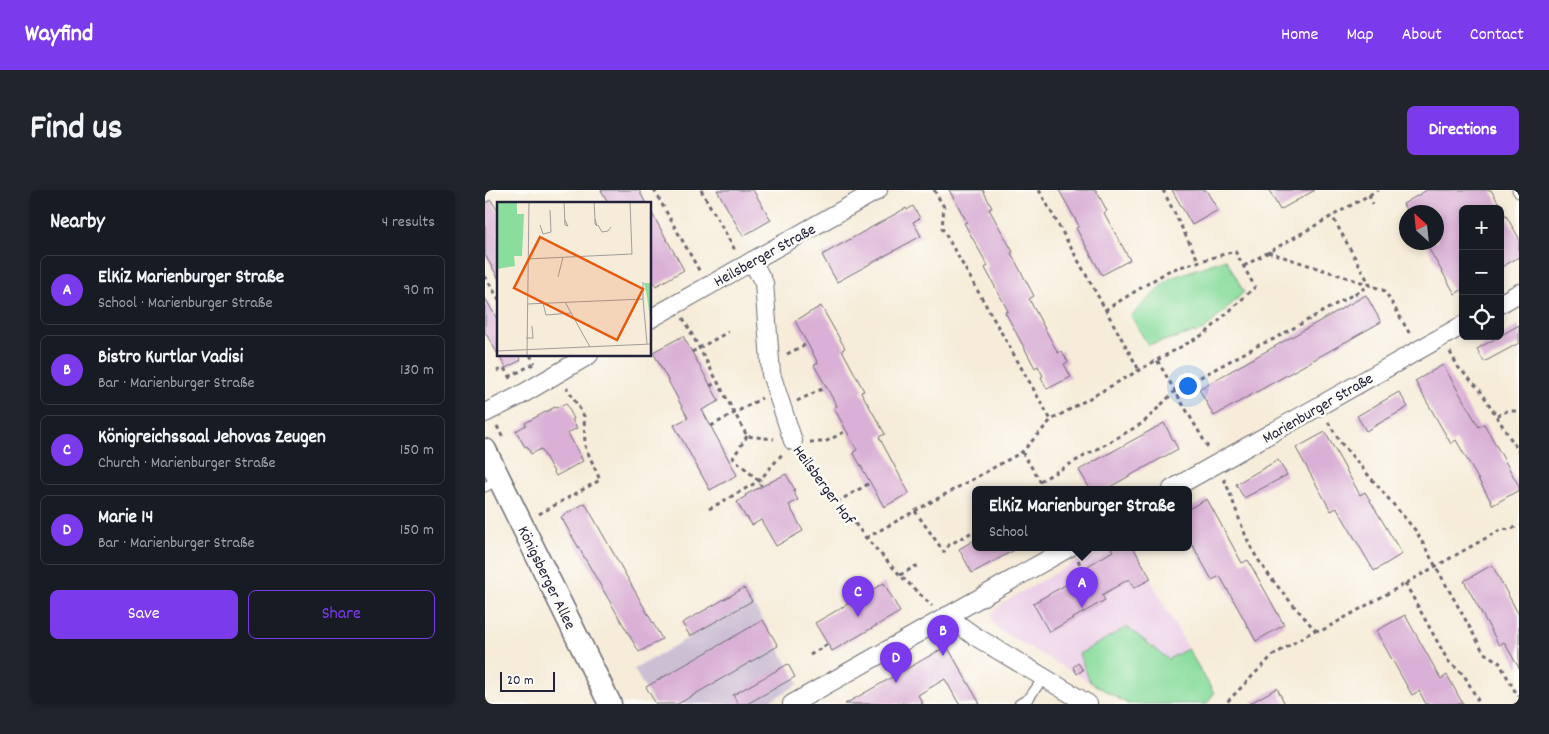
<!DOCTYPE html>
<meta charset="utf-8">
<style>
body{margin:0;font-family:Dekko,sans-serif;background:#20242c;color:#f1f3f6}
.controls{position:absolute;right:15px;top:15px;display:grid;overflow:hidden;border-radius:8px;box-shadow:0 2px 8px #0003}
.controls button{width:45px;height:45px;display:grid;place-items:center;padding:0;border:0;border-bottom:1px solid #363941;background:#171b24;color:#f1f3f6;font:25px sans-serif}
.compass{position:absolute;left:914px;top:15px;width:45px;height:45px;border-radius:50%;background:#171b24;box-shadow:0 2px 8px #0003;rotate:333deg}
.scale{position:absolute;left:15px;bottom:12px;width:55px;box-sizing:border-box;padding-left:5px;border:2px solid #22223b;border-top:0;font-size:14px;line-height:18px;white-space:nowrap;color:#22223b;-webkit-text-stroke:4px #fdfcf7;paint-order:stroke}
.you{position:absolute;left:702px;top:195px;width:18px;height:18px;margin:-12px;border:4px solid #fff;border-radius:50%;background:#1a73e8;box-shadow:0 0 0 8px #1a73e833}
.badge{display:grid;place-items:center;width:32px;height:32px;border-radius:50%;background:#7c3aed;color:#fff;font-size:16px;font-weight:700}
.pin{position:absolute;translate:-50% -41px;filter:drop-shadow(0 1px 2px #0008)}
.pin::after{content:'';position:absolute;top:26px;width:18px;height:15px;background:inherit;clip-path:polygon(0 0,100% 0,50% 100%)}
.popup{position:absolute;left:487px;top:296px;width:220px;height:65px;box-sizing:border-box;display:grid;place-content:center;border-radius:8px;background:#171b24;filter:drop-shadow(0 1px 4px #0005);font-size:16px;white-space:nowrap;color:#9ea1a6}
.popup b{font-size:19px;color:#f1f3f6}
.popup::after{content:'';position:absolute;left:50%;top:100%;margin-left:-10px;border:10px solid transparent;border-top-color:#171b24}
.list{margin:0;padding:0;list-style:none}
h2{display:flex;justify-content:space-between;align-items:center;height:65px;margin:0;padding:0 20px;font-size:21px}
h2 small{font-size:16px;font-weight:400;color:#9ea1a6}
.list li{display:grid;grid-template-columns:32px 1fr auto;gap:15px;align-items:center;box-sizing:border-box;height:70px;margin:0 10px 10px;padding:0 10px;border:1px solid #363941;border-radius:8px}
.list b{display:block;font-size:19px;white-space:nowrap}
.list p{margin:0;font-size:16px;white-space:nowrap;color:#9ea1a6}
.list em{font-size:16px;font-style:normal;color:#9ea1a6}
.actions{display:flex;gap:10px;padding:15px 20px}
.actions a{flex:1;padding:11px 0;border:1px solid #7c3aed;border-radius:8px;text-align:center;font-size:18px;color:#7c3aed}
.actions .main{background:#7c3aed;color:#fff}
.icon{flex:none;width:28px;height:28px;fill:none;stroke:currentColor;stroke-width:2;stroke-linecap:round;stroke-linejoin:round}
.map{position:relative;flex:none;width:1034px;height:514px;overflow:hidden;border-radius:8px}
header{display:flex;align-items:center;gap:30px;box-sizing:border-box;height:70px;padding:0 25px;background:#7c3aed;color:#fff}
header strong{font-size:24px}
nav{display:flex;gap:28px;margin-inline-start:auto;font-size:18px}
.intro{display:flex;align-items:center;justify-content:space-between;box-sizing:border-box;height:120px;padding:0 30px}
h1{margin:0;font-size:35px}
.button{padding:12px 22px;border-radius:8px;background:#7c3aed;color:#fff;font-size:18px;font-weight:700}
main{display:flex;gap:30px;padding:0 30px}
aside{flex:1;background:#171b24;border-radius:8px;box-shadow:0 2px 8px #0003}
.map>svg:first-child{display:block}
</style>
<header>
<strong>Wayfind</strong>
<nav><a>Home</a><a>Map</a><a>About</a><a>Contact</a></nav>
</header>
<div class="intro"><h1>Find us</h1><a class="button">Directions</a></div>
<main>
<aside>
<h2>Nearby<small>4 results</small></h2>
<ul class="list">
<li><span class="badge">A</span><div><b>ElKiZ Marienburger Straße</b><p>School · Marienburger Straße</p></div><em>90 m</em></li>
<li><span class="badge">B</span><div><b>Bistro Kurtlar Vadisi</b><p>Bar · Marienburger Straße</p></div><em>130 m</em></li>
<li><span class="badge">C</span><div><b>Königreichssaal Jehovas Zeugen</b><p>Church · Marienburger Straße</p></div><em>150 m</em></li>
<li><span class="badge">D</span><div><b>Marie 14</b><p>Bar · Marienburger Straße</p></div><em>150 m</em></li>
</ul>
<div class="actions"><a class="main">Save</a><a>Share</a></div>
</aside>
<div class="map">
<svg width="1034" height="514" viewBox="0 0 1034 514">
<rect width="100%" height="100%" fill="#fdfcf7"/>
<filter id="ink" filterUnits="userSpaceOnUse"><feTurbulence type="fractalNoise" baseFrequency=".02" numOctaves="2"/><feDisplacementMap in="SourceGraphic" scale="10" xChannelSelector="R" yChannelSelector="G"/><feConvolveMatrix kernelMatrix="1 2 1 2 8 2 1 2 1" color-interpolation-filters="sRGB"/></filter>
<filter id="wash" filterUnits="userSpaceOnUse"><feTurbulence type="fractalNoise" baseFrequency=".0096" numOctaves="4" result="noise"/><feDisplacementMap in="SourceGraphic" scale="20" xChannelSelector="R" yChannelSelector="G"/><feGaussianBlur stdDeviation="1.12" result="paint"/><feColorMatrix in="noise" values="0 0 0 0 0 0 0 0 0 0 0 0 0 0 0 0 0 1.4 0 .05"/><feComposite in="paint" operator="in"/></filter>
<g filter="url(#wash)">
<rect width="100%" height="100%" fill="#f6ecd9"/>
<!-- built -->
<polygon fill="#edd1e9" points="616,357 648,357 703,459 684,469 594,464 605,492 514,440 507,432 507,423 518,413"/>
<!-- industrial -->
<polygon fill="#ccbfd4" points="259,398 314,494 279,514 169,514 149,479 205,447 197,433"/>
<!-- green -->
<g fill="#8bdd9e" stroke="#56806c">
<polygon points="741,69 759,102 719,140 663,155 646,126 685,88"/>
<polygon points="642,437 683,469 703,459 729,503 722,514 643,514 605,492 594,464"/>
</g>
<g id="blocks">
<!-- building -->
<g fill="#dab0d6">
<polygon points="116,0 154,0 161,14 124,14"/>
<polygon points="232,0 268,0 286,30 258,46"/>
<polygon points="464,0 498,0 507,18 504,19 528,62 526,63 549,106 544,109 573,163 577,161 583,172 579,174 586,187 562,199 556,187 558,186 553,176 550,178 520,122 523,121 500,78 503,76 479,33 482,32"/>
<polygon points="574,0 611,0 622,21 619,23 645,70 617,85 591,38 594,36"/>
<polygon points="687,0 721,0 733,20 707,35"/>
<polygon points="784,0 830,0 795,20"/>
<polygon points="942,0 1006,0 1034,48 1034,67 1015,78 1015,19 978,19 978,99 970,104 940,52 952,52 952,22 922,22 918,14"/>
<polygon points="6,10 14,23 14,89 0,65 0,13"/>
<polygon points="428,16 435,28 428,32 436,46 352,92 337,65 421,18 422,20"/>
<polygon points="165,20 199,80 171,96 165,86"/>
<polygon points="881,105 896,132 729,226 714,199"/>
<polygon points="0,108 14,132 14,165 33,165 36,170 21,178 0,142"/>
<polygon points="336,116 360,158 357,160 379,201 376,202 400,244 394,247 424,303 399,317 368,262 372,260 349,218 352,216 329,175 333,173 310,131"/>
<polygon points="1034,135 1034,153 999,172 992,159"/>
<polygon points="198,146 234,211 217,220 252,285 225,300 189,235 203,228 168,162"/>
<polygon points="958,175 994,237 999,234 1034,296 1034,300 1008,315 971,250 966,254 930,191"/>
<polygon points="914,202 923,217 881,241 872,226"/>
<polygon points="81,213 89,229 87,230 92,238 83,243 98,271 71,286 56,259 46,264 42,256 40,257 31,241 41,235 40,233 70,217 71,218"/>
<polygon points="679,233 693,259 621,299 605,299 594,280"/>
<polygon points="840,242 875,305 880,302 917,364 889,381 852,318 846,321 811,258"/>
<polygon points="793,270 802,285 759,308 751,294"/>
<polygon points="301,284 310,300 308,301 313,310 304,315 318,341 291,356 276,330 267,335 262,327 261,328 252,312 261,306 260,305"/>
<polygon points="722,309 757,373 763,370 799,435 771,451 735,386 727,390 703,347 703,319"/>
<polygon points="100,313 177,449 154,462 76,327"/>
<polygon points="491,349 491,357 535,357 487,383 474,359"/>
<polygon points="629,357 648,357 666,389 649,398 644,389 617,405 620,410 564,442 548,413 604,382 601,377 628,361 626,358"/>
<polygon points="1007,375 1034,425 1034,478 1019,452 1014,455 979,391"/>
<polygon points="399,393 415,422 347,461 330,433"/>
<polygon points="259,398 267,411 205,446 197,433"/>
<polygon points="920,425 956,489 962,485 978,514 941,514 934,501 927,505 891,441"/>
<polygon points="278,430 293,456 193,514 171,514 161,497"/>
<polygon points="462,456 495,514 474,514 460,489 433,505 438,514 419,514 418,513 416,514 360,514"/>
<polygon points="593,473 598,480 592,484 588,477"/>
<polygon points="303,474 310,487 262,514 253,514 248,505"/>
<polygon points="792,498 800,514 764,514"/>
</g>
</g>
</g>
<g filter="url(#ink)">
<use href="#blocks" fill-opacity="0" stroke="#6c6972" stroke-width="1"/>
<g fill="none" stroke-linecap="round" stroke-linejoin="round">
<!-- service casing -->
<g stroke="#6c6972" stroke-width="11">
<g id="service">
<polyline points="1032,0 1034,3"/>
<polyline points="0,297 14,289"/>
<polyline points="534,514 544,508 559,487"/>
</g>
</g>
<!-- minor casing -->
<g stroke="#6c6972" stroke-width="20">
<g id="minor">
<polyline points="267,71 279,93 286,184 308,251"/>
<polyline points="1015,114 1034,103"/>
<polyline points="165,129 393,0"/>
<polyline points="0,223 34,206 104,165"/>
<polyline points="687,299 978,135"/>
<polyline points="462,426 488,445 603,514"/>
<polyline points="307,514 585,357"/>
</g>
</g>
<!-- tertiary casing -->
<g stroke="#6c6972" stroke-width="25">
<polyline id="tertiary" points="0,260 125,514"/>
</g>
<!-- path -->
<g stroke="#6c6972" stroke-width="3" stroke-dasharray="4 4" stroke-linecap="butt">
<polyline points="169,0 215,82"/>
<polyline points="216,0 250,60"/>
<polyline points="449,0 459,17 457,38 566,230"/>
<polyline points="554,0 654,180"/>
<polyline points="678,0 714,72"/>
<polyline points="0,2 3,0"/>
<polyline points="884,5 888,14"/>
<polyline points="783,62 885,95 900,101 926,146"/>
<polyline points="759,76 893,0"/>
<polyline points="0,86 14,110"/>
<polyline points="620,120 685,80 750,61 770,97 721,143 672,170"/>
<polyline points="198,128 262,246 289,249"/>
<polyline points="207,162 243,142"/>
<polyline points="965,162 973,177 995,200 1034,262"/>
<polyline points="302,164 322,154"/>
<polyline points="45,165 50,173"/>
<polyline points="12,181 19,178 26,190"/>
<polyline points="24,187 50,173"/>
<polyline points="225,196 233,192"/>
<polyline points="312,211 341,197"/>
<polyline points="1012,226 1022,221 1034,221"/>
<polyline points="843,232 856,253 931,341 999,463 1014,472 1032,505 1034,506"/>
<polyline points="12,236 18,248"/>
<polyline points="226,236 277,208"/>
<polyline points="262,246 248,268 274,291 276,296"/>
<polyline points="325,252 340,252 361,241"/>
<polyline points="537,262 555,291 562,299"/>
<polyline points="317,263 381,348 415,385 447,416"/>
<path d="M739,289C748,309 754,331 763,351C777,382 808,414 830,440L787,466L740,514"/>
<polyline points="555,291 658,233 690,201 774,155 789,149 885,95 847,26"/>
<polyline points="352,312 385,293"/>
<polyline points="224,319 274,291 298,263"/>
<polyline points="430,321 459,362 464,355 491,340"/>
<polyline points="54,324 115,290 100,256 99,226 82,198"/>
<polyline points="381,348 537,262 566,230 672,170 724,259"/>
<polyline points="593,370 600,384"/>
<polyline points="415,385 431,376 435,377"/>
<polyline points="920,393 963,471 979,485 995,514"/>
<polyline points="830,440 836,441 1017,339 1025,340 1034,335"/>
<polyline points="325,465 343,454"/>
</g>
<!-- service -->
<use href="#service" stroke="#fff" stroke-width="9"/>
<!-- minor -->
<use href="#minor" stroke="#fff" stroke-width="18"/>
<!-- tertiary -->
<use href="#tertiary" stroke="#fff" stroke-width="22"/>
</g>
</g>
<g text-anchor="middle" stroke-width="5" stroke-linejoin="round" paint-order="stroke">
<!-- street labels -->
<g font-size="16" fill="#22223b" stroke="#fdfcf7">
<text transform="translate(279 64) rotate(-29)" y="6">Heilsberger Straße</text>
<text transform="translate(832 217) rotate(-30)" y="6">Marienburger Straße</text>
<text transform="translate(340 294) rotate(54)" y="6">Heilsberger Hof</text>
<text transform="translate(63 387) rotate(64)" y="6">Königsberger Allee</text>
</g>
</g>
<!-- overview -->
<g transform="translate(12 12)">
<rect width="154" height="154" fill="#f6ecd9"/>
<path d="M0,0H20V12H27L25,54H17L18,64L0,67ZM147,81H154L153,117L150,94Z" fill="#8bdd9e"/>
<path fill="none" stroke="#a19b9a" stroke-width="1" d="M67,0L68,23L71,24L68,18M97,0L98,17V22L100,24L98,17M43,23L46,32L54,30L53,8M101,23L105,30L111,29L114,25M30,57L135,52L133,0M61,75L66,55M146,80V97M154,86V104M146,97L150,142M68,100L93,145M46,101L49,113L74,111M30,102L146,97M29,136H36L35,124M0,149L154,142M30,154L32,0"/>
<path fill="#e8590c" fill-opacity="0.15" stroke="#e8590c" stroke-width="2.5" d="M43,35L146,87L120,138L17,86Z"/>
<rect width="154" height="154" fill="none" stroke="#22223b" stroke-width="2.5"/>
</g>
</svg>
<div class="controls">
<button>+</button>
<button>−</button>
<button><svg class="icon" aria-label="locate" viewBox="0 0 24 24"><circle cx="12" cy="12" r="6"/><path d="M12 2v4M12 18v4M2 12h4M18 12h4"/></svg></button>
</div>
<svg class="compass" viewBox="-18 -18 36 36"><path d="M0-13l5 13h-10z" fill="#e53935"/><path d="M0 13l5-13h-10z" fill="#9ea1a6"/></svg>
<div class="scale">20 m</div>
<div class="you"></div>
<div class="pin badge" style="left:597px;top:418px">A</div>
<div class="popup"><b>ElKiZ Marienburger Straße</b>School</div>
<div class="pin badge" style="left:458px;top:466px">B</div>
<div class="pin badge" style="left:373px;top:427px">C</div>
<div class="pin badge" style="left:411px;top:493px">D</div>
</div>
</main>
